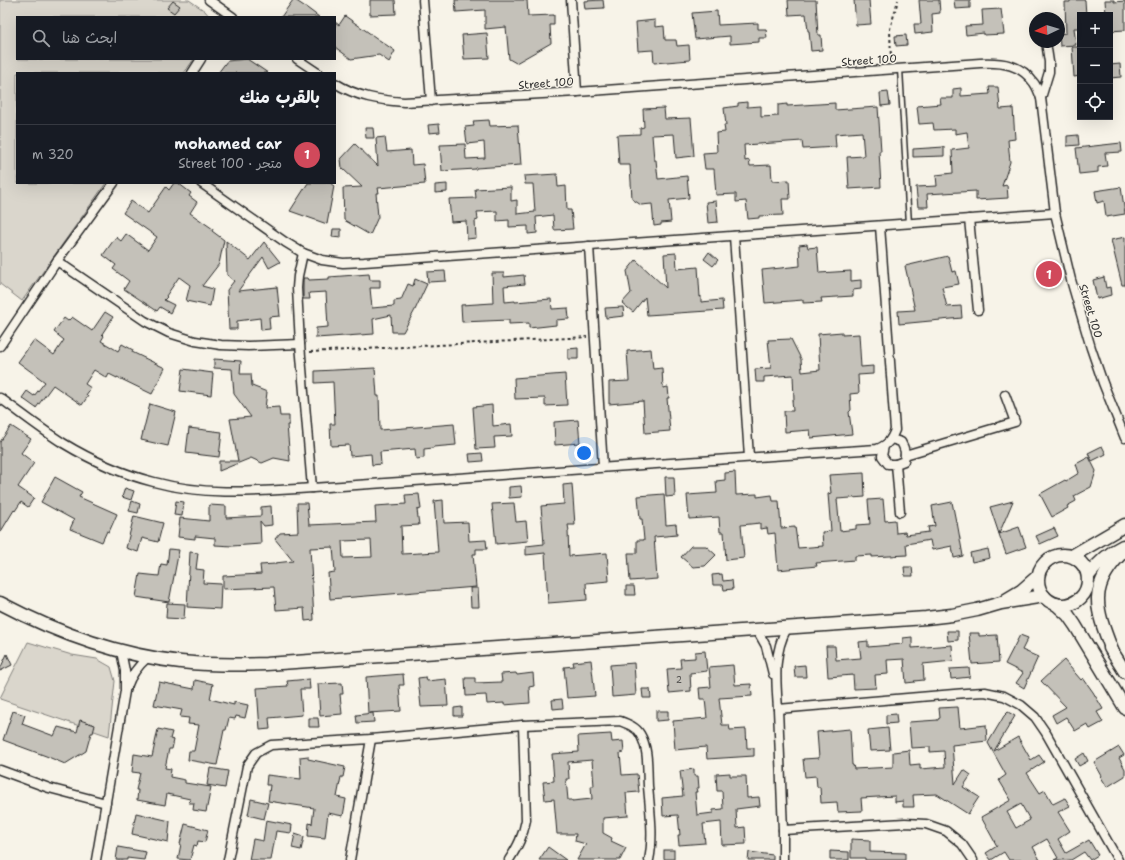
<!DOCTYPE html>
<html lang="ar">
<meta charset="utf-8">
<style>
body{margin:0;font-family:"Shantell Sans","Playpen Sans Arabic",sans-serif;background:#20242c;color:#f1f3f6;direction:rtl}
.controls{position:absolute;right:12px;top:12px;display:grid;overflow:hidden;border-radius:0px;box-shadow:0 4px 16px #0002}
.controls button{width:36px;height:36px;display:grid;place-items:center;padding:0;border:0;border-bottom:1px solid #363941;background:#171b24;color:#f1f3f6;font:20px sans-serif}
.compass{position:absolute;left:1029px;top:12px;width:36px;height:36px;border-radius:50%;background:#171b24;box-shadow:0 4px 16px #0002;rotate:266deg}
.you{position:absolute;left:584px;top:453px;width:14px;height:14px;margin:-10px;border:3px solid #fff;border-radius:50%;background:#1a73e8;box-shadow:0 0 0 6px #1a73e833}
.badge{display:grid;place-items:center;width:26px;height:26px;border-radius:50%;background:#d1495b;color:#fff;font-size:13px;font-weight:700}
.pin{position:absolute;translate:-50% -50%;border:2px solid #fff;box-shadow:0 1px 4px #0006}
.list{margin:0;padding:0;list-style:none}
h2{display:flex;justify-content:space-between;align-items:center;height:52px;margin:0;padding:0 16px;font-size:17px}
h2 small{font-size:13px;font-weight:400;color:#9ea1a6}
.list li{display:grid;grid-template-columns:26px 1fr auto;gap:12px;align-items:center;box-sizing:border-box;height:60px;padding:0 16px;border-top:1px solid #363941}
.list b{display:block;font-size:15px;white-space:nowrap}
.list p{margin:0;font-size:13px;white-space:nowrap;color:#9ea1a6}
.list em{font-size:13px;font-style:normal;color:#9ea1a6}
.icon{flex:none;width:22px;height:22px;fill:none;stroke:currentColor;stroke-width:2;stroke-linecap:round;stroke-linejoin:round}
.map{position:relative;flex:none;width:1125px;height:860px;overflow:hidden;direction:ltr}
.search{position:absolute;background:#171b24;box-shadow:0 4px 16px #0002;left:16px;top:16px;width:320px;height:44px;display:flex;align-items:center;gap:10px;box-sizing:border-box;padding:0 14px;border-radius:0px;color:#9ea1a6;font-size:15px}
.panel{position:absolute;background:#171b24;box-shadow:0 4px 16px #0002;left:16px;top:72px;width:320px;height:112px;border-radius:0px;direction:rtl}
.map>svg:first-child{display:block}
</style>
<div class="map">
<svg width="1125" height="860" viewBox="0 0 1125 860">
<rect width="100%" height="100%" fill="#f7f3e8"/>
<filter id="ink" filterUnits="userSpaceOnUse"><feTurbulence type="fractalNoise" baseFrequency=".025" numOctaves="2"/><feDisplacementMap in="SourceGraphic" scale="8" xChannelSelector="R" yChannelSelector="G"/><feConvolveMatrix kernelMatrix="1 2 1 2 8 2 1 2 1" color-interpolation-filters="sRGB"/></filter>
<g filter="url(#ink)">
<!-- green -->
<g fill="#dad6cc" stroke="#82807c">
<polygon points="0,0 189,0 205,11 210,17 17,17 17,59 194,59 184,73 17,73 17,183 106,183 22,301 0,284"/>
<polygon points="28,642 72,655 97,659 111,667 115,681 109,736 0,699 0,698"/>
</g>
<!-- building -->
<g fill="#c4c1b9" stroke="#2b2b2b" fill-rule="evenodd">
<polygon points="293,0 295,0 307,8 319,17 281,17"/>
<polygon points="370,0 395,0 396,14 370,15"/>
<polygon points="455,0 527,0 528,16 554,15 554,25 550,25 551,43 516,63 509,59 506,27 485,29 485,10 456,12"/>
<polygon points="603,0 604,8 585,9 584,1"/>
<polygon points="788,0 816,0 818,35 821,35 822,50 811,51 809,31 808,31 806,14 789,15"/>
<polygon points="854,0 869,0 871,24 856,25"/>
<polygon points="919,0 939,0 940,13 932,14 933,32 915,34 914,24 921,24"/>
<polygon points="954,0 970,0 970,8 955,9"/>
<polygon points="1070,0 1085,0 1086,15 1080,15 1080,28 1074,28 1076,45 1060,46 1059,34 1066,33 1065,2 1070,2"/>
<polygon points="1105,0 1114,0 1114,2 1125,1 1125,30 1110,31 1110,15 1106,15"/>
<polygon points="173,1 180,6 174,13 167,8"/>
<polygon points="1001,9 1004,34 984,35 984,33 966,35 965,26 983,25 982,10"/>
<polygon points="717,11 718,25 758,23 758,29 766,29 767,38 759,38 759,42 730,44 730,36 695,39 692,13"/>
<polygon points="345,16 395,51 389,62 379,55 351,59 335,47 335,22 339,25"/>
<polygon points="655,20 655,27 664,26 665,40 676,40 677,46 689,45 690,60 654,63 653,50 638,51 636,22"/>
<polygon points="487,33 489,58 464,59 462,35"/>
<polygon points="906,35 907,45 896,46 895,36"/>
<polygon points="1072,47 1080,47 1080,76 1074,77"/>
<polygon points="247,59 268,73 218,73 227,61"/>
<polygon points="1120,64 1121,77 1110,78 1110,65"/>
<polygon points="989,87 998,87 1000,109 1013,108 1015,139 1008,140 1010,162 1002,186 1007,185 1008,198 976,200 976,191 927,194 928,207 918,207 916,187 937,186 936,175 953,173 952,150 969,148 967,132 955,134 955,129 934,130 933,123 919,124 917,106 941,104 940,98 953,98 953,89 961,88 961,96 990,94"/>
<polygon points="888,92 890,105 881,106 880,93"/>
<polygon points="747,102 747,107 761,106 761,117 778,116 778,105 787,104 787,106 835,103 835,110 878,107 881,151 879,151 881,187 849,189 847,157 864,156 862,132 835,134 836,147 803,149 802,141 744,145 745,161 749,160 750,166 771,165 772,181 789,180 790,199 782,199 783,215 759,216 759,218 748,219 746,201 736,202 736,194 716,195 714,169 705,169 703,153 717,152 716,133 725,132 724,125 726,125 724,108 738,106 738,103"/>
<polygon points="664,108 665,119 691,118 694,156 676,158 674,134 652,135 654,160 656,160 658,179 687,176 689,198 669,200 671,222 661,223 661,225 654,226 652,204 641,205 632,199 630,165 619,165 617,135 640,134 640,128 644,127 643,109"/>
<polygon points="489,120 490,126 518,125 521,165 476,168 476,169 442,171 440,145 465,144 466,159 485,158 484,142 467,144 465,127 474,126 473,121"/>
<polygon points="439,124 440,132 429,133 428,125"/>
<polygon points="365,128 373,128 374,138 366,138"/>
<polygon points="1078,135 1079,145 1067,146 1067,136"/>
<polygon points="385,137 387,152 411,150 412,165 423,164 425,184 378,188 379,193 376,193 378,217 370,235 344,220 343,188 362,187 342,168 341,159 355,144 378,166 376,138"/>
<polygon points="1121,143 1122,152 1105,153 1107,166 1098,167 1098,172 1079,174 1076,148"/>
<polygon points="944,147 944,156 913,157 913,149"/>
<polygon points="557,174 558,187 566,186 567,210 571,210 573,229 554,230 553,215 536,217 537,233 528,234 528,226 509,227 509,220 497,221 497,211 477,212 478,220 475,221 476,238 467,239 466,221 451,222 449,199 476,198 475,189 511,187 511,201 517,200 517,214 535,212 533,184 525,184 524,176"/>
<polygon points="174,183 178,183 191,193 189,196 197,202 190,213 213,229 212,231 224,240 219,264 202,286 213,289 210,306 186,301 190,285 179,277 166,296 167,297 164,300 174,305 170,313 160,307 157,311 124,289 129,281 113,269 116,265 103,255 116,237 121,241 126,234 148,250 157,237 123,213 131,201 148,213 166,187 169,190"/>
<polygon points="308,183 330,183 334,186 327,224 290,211"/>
<polygon points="447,184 447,192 435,193 435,185"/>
<polygon points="1121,187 1125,214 1106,217 1104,201 1097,203 1095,191"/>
<polygon points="716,201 718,222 708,223 706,202"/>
<polygon points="333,229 341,229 341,238 332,237"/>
<polygon points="1125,237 1125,285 1122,285 1111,240"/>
<polygon points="226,241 250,260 264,242 280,262 269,268 263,257 238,291 277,287 280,316 269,317 270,329 261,330 260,318 237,321 237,329 229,329 227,290 234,281 227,275"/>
<polygon points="807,244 808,248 817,247 819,273 851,271 851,281 861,280 861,289 853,290 853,296 821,298 822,302 803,303 803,300 765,303 762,270 800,266 799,245"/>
<polygon points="709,252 718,260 713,266 704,259"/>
<polygon points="676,253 677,269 698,267 700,297 701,296 701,302 722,300 723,310 647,315 645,297 633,312 622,303 631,293 627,271 636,260 666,288 664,254"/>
<polygon points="948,256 952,272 956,271 959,284 942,287 947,307 961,306 962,318 899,324 898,311 915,310 905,266"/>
<polygon points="445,271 446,281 428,282 427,272"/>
<polygon points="492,273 504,273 504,277 524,275 525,284 504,286 505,302 515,301 515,302 551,299 552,309 568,308 569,319 556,320 556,325 529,328 529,323 509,324 509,320 462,322 461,305 493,303"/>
<polygon points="369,274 370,280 380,280 380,288 370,288 372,308 394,306 394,301 401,300 408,284 413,286 415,279 427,284 415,310 403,332 392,332 391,315 373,319 374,334 316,338 316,328 328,327 326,292 309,293 310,299 303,299 303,278 308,278 309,280 329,279 329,277"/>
<polygon points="1104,277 1106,288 1110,287 1111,295 1097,299 1093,280"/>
<polygon points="623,307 624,316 606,318 605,308"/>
<polygon points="105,312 113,317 102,334 104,336 101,341 118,351 122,344 133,350 132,352 165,368 152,394 117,377 117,378 109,374 107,378 94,370 85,384 91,388 86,395 88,396 82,405 53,385 36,408 22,398 27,391 34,396 45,382 18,362 34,340 54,355 64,340 54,332 64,318 68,321 72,317 92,331"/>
<polygon points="842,332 842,335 859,334 861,367 873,366 873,374 858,375 859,393 850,394 851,410 849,412 852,434 811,438 810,430 785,432 784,411 793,411 792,400 794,400 793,375 764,377 764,382 756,382 755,369 771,368 768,340 791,339 801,359 802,372 820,370 818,334"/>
<polygon points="578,348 578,359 568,359 568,349"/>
<polygon points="651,349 653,369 662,368 663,388 668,387 669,398 667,398 670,431 645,433 643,401 609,404 609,382 629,381 627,351"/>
<polygon points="214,359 241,361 240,374 251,374 252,386 267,392 265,408 279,407 280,416 289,416 289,425 287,425 290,461 274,458 262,463 251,458 219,471 219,461 238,461 230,419 251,417 234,394 232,369 214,368"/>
<polygon points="375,368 377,396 379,396 380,430 454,424 456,445 433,447 433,448 424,449 424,458 416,459 415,449 380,452 381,464 372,465 371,454 350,456 349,445 331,446 330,424 335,424 333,382 315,383 315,371"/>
<polygon points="183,369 213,373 211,395 180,391"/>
<polygon points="565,374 567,405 545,406 545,398 515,399 514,378"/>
<polygon points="150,404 176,412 168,446 141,440"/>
<polygon points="492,405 493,426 511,424 512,436 494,437 495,448 476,449 473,407"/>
<polygon points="578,420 580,443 555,445 554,422"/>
<polygon points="11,426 31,439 21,453 34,463 18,487 34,498 28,507 21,502 15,511 14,510 0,533 0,442"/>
<polygon points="189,428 222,432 219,457 186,453"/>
<polygon points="1102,446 1106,454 1092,461 1088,453"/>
<polygon points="482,453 483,461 470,462 469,454"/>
<polygon points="1089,457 1096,471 1091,487 1074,496 1076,501 1067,506 1068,508 1052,517 1040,494 1065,480 1066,481 1079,473 1076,464"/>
<polygon points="735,472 736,495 757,494 757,497 772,495 773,501 779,501 781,528 795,527 798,548 823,546 822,532 831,531 828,494 831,493 829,475 864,473 865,497 837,499 840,531 856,529 856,525 870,524 868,500 883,499 885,521 895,520 896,533 905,532 906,535 929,532 928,527 935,526 932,506 952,502 956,522 957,522 963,556 954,558 952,546 932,550 930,540 906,544 907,555 872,557 872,555 855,556 855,560 816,563 817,566 778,570 775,533 768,534 767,528 760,529 760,523 741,525 744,558 726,560 724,532 720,532 719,517 689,519 687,495 717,493 716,481 725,480 725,473"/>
<polygon points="55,477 82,492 79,497 117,514 109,532 107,531 102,542 70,529 74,520 41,502"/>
<polygon points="665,477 674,477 675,496 666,497"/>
<polygon points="572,484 575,525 568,525 569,531 568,531 569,556 607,553 609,581 586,583 587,600 548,603 545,553 526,555 526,546 544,544 541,506 564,504 563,485"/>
<polygon points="521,486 522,497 509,498 509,487"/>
<polygon points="125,488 134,491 131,500 122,497"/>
<path d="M419,494L421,509L417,510L419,525L401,526L402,554L438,552L434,501L443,500L444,523L468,522L469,541L486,540L487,549H476V554H473L476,587L330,599L328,573L335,572L333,547L310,548L314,620L305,621L304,608L276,610L274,587L223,589V576L261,574L260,565L275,564V563L293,561L275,539L280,533L298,532L297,503H307L309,525L376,522L375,506L406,504L405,495ZM371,540L372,557L343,558L342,541Z"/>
<polygon points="664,494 666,525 676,524 677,535 654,537 657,579 630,581 628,553 637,553 637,540 644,540 642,519 640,519 638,496"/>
<polygon points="132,501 140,504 138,513 129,511"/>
<polygon points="176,501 184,502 182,516 174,515"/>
<polygon points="1013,501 999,534 990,507"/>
<polygon points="514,503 516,522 526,521 528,541 496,544 492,504"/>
<polygon points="209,505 226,506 226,518 261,516 261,507 271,506 272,525 264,526 260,521 261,544 232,546 215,545 215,538 195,536 195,539 178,537 180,518 209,521"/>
<polygon points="134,516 163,523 158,542 142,538 138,552 126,548"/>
<polygon points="1019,527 1026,547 1006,554 999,534"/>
<polygon points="1054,528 1058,536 1040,544 1036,536"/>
<polygon points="691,546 706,546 716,555 705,566 693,567 681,557"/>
<polygon points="169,549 179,550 169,602 136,597 140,574 159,576 161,564 167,565"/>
<polygon points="988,549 990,558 972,562 970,553"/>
<polygon points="190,552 198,553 196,569 204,570 203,583 221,584 220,609 187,607"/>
<polygon points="904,567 912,567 913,576 905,576"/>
<polygon points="722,574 723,581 732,580 733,589 724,590 723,585 713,585 712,575"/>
<polygon points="626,586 634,586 635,595 626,595"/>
<polygon points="470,588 478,588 479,607 471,607"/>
<polygon points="167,603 185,604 184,619 166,618"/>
<polygon points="947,631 958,631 958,640 948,641"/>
<polygon points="969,633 979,633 979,636 997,635 999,662 972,664"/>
<polygon points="1020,635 1028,638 1022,650 1038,657 1024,688 1016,683 1023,673 1005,664"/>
<polygon points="912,637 912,648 952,645 953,661 923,664 924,680 914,681 915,682 906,683 904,659 887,660 888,674 875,675 876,688 854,689 853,675 828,677 826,646 835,646 836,660 861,658 859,642 868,641 868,647 903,644 903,638"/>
<polygon points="705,651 707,671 690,673 691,691 669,693 667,669 681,668 680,659 695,658 695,652"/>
<polygon points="7,654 12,665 0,671 0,669"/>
<polygon points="591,660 595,696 567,698 564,667 574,666 573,662"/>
<polygon points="1064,660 1081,680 1083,678 1093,692 1103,709 1097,712 1103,722 1090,729 1087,724 1075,731 1066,717 1056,723 1052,715 1066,707 1041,681"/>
<polygon points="634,663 636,695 612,697 610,665"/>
<polygon points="733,665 735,685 751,684 752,696 719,698 722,725 729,725 730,730 746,729 747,748 754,748 754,756 707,759 706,747 675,750 673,721 707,718 705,699 700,699 699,688 711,687 709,667"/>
<polygon points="805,665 806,677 795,677 794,666"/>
<polygon points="969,668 970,677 951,679 950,669"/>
<polygon points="516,673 517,675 533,673 534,686 529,687 530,703 504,705 504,703 487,704 486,695 466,696 465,678 475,678 475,683 502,682 501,674"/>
<polygon points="403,674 404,685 399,685 401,711 368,713 366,677"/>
<polygon points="426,677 427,681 446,679 448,706 421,707 418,678"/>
<polygon points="309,679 310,689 300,689 302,715 269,718 270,729 260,730 257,688 288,686 287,681"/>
<polygon points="195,680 213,684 210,699 234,705 234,702 248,705 245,718 236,716 235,719 229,718 226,730 224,730 217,765 188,760 189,751 194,751 199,725 188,724 189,718 180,717 182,710 154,705 159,682 194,689"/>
<polygon points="342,683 343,694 340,694 342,714 320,716 318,684"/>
<polygon points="642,689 650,689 651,698 643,698"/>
<polygon points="562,699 563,708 553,709 552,700"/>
<polygon points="462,707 462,716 454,716 454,708"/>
<polygon points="958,707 960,728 986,725 987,741 952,745 955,784 964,770 971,775 963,787 979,797 968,814 937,794 913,795 914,807 903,807 903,801 895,802 895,796 861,798 862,811 838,812 837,802 821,803 820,787 817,787 816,776 805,777 803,759 819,758 817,732 850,729 852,765 853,765 854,769 893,767 893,752 909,750 910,765 920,764 920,769 945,767 944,751 930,752 930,747 911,748 909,722 938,720 938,719 940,718 939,708"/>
<polygon points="13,711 25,715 22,724 54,736 58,727 77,732 80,720 95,725 93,733 91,733 86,751 65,764 46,756 3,740"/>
<polygon points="656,711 668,711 668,720 656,721"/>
<path d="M1008,712L1015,716L994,751L1018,737L1031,760L1039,755L1044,762L1027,773L1040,793L1045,790L1053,804L1065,798L1070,806L1058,812L1070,831L1058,839L1066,853L1089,840L1098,855L1090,860L1084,852L1071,860H1054L1058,858L1047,839L1033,847L1040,860H1009L1004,852L991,860L986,853L997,846L981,817L1011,800L999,780L1006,775L988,743L1004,716ZM1021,804L1030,820L1016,828L1007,812Z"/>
<polygon points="373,713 374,722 357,723 356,715"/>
<polygon points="896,714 897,723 886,724 886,715"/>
<polygon points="309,718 318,718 319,727 309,727"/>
<polygon points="888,728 890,750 870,751 868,730"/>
<polygon points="158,729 172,732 170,739 174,740 172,749 169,749 165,768 171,769 170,777 185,780 185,783 211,787 206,812 193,810 194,803 189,803 190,799 167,794 165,805 137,800 138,790 136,790 140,773 132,772 134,754 152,757"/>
<path d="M611,734L612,742L623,741L624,752L620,753L622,775L637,774L639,792L626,793L628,816L603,818V833L612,838L611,841L626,848L620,860H577L586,844L575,841L576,834H557L554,799L545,800L543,782L554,781L552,754L579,752L578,736ZM592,760L594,786H591L592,799L572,801V800H568L566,779H569L568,762Z"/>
<polygon points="1119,747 1124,755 1119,758 1125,769 1125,776 1107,787 1101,777 1102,776 1094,762"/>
<polygon points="1084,753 1088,761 1079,766 1075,759"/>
<polygon points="308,756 308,759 345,767 343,777 341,777 337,797 346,799 343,816 328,813 325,838 308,836 309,823 312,824 314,808 268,801 270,785 266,785 267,775 301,779 300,757"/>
<polygon points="210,768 228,771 225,788 207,785"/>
<polygon points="694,769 694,776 698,776 699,788 696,788 697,792 695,792 697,815 713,813 713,810 723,809 722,791 717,791 716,774 730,773 730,776 746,776 747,798 759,797 760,806 736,809 737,828 745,827 746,844 722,845 721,822 703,824 705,843 679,845 678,835 680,835 678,815 663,816 662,798 683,796 680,771"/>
<polygon points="251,799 268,803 264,819 248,815"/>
<polygon points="136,813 170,821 168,842 132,834"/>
<polygon points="266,820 292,825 291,833 276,831 271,860 249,860 253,839 263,841"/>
<polygon points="185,824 208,830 205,842 198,841 197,846 194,845 190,860 178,859 181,844 180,844"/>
<polygon points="295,834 304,837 301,850 292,848"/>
<polygon points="851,839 870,840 870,852 905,853 905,860 865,860 865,858 851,858"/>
<polygon points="118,847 146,852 144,860 127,858 127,860 116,860"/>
<polygon points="548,847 566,860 539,860"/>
<rect x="664" y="850" width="10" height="9"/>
<polygon points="830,851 849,852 849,860 830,860"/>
<polygon points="749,852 773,855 773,860 748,860"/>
</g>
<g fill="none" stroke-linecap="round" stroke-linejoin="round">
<!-- lane casing -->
<g stroke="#2b2b2b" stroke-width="7">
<polyline id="lane" points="900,69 909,224"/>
</g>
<!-- street casing -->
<g stroke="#2b2b2b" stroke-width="11">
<g id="street">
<polyline points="209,0 233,17"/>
<polyline points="423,0 431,101"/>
<polyline points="571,0 577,92"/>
<polyline points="297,59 318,73"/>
<polyline points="192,73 201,59"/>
<path d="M335,83C357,97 379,100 404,102L577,92L980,63C1002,62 1021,64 1034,83C1037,87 1039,93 1041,98L1055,213L1071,280L1091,348L1103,383L1125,438"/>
<polyline points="1041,98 1049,72 1049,62 1046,42"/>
<polyline points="201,183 285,242 303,253 322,260 343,263 364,262 1055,213"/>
<polyline points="969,219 978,310"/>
<polyline points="734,236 749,457"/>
<polyline points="589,246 603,467"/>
<polyline points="303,253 298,276 297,288 300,344 312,488"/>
<polyline points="57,261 145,321 169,333 195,341 221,345 248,346 300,344"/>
<polyline points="0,346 57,261 114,183"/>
<path d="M0,398C21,413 41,429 63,443C91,460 122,474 154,482C202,495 249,492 298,489C342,486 385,483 429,480C578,469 728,459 877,449C888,445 891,440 895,430L880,226"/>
<path d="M891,439L901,442C905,449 906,453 904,461L896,464"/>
<polyline points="884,446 882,456 888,464 896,464 900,512"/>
<polyline points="905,455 1015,422 1005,395"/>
<polyline points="757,630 766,646 773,674"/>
<path d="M127,687C131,675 139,665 148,657"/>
<polyline points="778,709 966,693 985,692 1004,696 1021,705 1035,717 1046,733 1118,860"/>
<polyline points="0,770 49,788 106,803"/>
<polyline points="783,830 905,823 926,824 946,831 962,844 973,860"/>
<polyline points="96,860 125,691 125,671 121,651"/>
<path d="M228,860L247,766L256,753L271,745L371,739L523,725L620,721C628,724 636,727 640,734C649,749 647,769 648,786C650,811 654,836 649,860"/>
<polyline points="350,860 371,739"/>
<path d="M509,860C518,846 523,836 526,820L523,725"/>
<path d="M783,860V830L778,709C776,680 773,653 787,628"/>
</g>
</g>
<!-- secondary casing -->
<g stroke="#2b2b2b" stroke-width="15">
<g id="secondary">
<circle cx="1063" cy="580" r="25"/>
<polyline points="1072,556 1125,525"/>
<path d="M1088,576C1098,563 1108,553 1123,546"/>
<polyline points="1006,600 1021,591 1038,576"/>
<path d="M0,603C57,633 117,655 181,662C209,665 238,665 266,664L926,618L952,615L977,610L1001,603L1044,596"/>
<polyline points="1056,604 1068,615 1075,625 1125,708"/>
<polyline points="1110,648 1125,672"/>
<path d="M1113,653C1096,609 1086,587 1125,550"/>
</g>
</g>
<!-- path -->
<g stroke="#2b2b2b" stroke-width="2" stroke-dasharray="3 3" stroke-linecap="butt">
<polyline points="891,60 890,29 898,0"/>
<polyline points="310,352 587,337"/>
</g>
<!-- lane -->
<use href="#lane" stroke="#f7f3e8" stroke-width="4"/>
<!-- street -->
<use href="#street" stroke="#f7f3e8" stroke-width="8"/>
<!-- secondary -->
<use href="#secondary" stroke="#f7f3e8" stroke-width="12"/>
</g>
</g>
<g text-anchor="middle" stroke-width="3" stroke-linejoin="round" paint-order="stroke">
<!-- number labels -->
<g font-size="9" fill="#51504e">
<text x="679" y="683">2</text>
</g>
<!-- street labels -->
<g font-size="11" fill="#2b2b2b" stroke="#f7f3e8">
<text transform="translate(869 60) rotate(-4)" y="4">Street 100</text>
<text transform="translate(546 83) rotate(-4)" y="4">Street 100</text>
<text transform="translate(1091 311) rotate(73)" y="4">Street 100</text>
</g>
</g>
</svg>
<div class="controls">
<button>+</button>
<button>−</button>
<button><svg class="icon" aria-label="locate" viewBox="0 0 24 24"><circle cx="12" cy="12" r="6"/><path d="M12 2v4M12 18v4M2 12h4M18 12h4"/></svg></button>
</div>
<svg class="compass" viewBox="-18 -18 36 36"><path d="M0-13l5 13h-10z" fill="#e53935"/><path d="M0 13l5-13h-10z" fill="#9ea1a6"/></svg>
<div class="you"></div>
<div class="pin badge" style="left:1049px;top:274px">1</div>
<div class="search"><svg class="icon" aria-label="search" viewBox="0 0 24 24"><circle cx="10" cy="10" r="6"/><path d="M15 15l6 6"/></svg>ابحث هنا</div>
<section class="panel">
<h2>بالقرب منك<small></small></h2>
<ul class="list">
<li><span class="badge">1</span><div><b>mohamed car</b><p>متجر · Street 100</p></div><em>320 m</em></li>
</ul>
</section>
</div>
